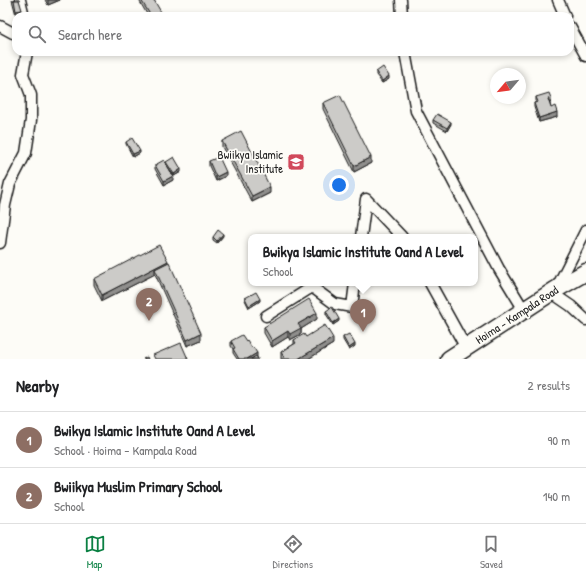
<!DOCTYPE html>
<meta charset="utf-8">
<style>
body{margin:0;font-family:"Patrick Hand",sans-serif;background:#f6f6f6;color:#202124}
.compass{position:absolute;left:490px;top:68px;width:36px;height:36px;border-radius:50%;background:#fff;box-shadow:0 2px 6px #0003;rotate:241deg}
.you{position:absolute;left:339px;top:185px;width:14px;height:14px;margin:-10px;border:3px solid #fff;border-radius:50%;background:#1a73e8;box-shadow:0 0 0 6px #1a73e833}
.badge{display:grid;place-items:center;width:26px;height:26px;border-radius:50%;background:#0b8043;color:#fff;font-size:13px;font-weight:700}
.pin{position:absolute;translate:-50% -33px;filter:drop-shadow(0 1px 2px #0008)}
.pin::after{content:'';position:absolute;top:21px;width:14px;height:12px;background:inherit;clip-path:polygon(0 0,100% 0,50% 100%)}
.popup{position:absolute;left:248px;top:234px;width:230px;height:52px;box-sizing:border-box;display:grid;place-content:center;border-radius:8px;background:#fff;filter:drop-shadow(0 1px 3px #0005);font-size:13px;white-space:nowrap;color:#757577}
.popup b{font-size:15px;color:#202124}
.popup::after{content:'';position:absolute;left:50%;top:100%;margin-left:-8px;border:8px solid transparent;border-top-color:#fff}
.list{margin:0;padding:0;list-style:none}
h2{display:flex;justify-content:space-between;align-items:center;height:52px;margin:0;padding:0 16px;font-size:17px}
h2 small{font-size:13px;font-weight:400;color:#757577}
.list li{display:grid;grid-template-columns:26px 1fr auto;gap:12px;align-items:center;box-sizing:border-box;height:56px;padding:0 16px;border-top:1px solid #e0e0e0}
.list b{display:block;font-size:15px;white-space:nowrap}
.list p{margin:0;font-size:13px;white-space:nowrap;color:#757577}
.list em{font-size:13px;font-style:normal;color:#757577}
.icon{flex:none;width:22px;height:22px;fill:none;stroke:currentColor;stroke-width:2;stroke-linecap:round;stroke-linejoin:round}
.map{position:relative;flex:none;width:586px;height:359px;overflow:hidden}
.search{position:absolute;background:#fff;box-shadow:0 2px 6px #0003;left:12px;right:12px;top:12px;height:44px;display:flex;align-items:center;gap:10px;box-sizing:border-box;padding:0 14px;border-radius:12px;color:#757577;font-size:15px}
.sheet{height:164px;background:#fff}
nav{display:flex;justify-content:space-around;align-items:center;box-sizing:border-box;height:56px;border-top:1px solid #e0e0e0;background:#fff;font-size:11px;color:#757577}
nav a{display:grid;justify-items:center;gap:2px}
nav .on{color:#0b8043}
.map>svg:first-child{display:block}
</style>
<div class="map">
<svg width="586" height="359" viewBox="0 0 586 359">
<rect width="100%" height="100%" fill="#fdfcf7"/>
<filter id="ink" filterUnits="userSpaceOnUse"><feTurbulence type="fractalNoise" baseFrequency=".025" numOctaves="2"/><feDisplacementMap in="SourceGraphic" scale="8" xChannelSelector="R" yChannelSelector="G"/><feConvolveMatrix kernelMatrix="1 2 1 2 8 2 1 2 1" color-interpolation-filters="sRGB"/></filter>
<g filter="url(#ink)">
<g fill="none" stroke-linecap="round" stroke-linejoin="round">
<!-- street casing -->
<g stroke="#1c1c1c" stroke-width="13">
<g id="street">
<polyline points="20,0 24,16"/>
<polyline points="401,0 402,16"/>
<polyline points="558,0 565,16"/>
<polyline points="0,26 13,33 16,33"/>
<polyline points="570,27 586,56"/>
<polyline points="405,52 416,111 499,269 524,310"/>
<polyline points="361,237 366,199 402,237"/>
<polyline points="0,243 5,205 10,184 26,153 31,120 31,95 23,74 27,52"/>
<polyline points="430,283 466,348"/>
<polyline points="556,289 586,230"/>
<polyline points="552,293 571,306 586,320"/>
<polyline points="266,316 312,287 335,304 352,307 355,283"/>
</g>
</g>
<!-- primary casing -->
<g stroke="#1c1c1c" stroke-width="19">
<polyline id="primary" points="449,359 555,290 586,272"/>
</g>
<!-- street -->
<use href="#street" stroke="#fdfcf7" stroke-width="10"/>
<!-- primary -->
<use href="#primary" stroke="#fdfcf7" stroke-width="16"/>
</g>
<!-- wall -->
<g fill="#afafac" stroke="#1c1c1c">
<polygon points="12,0 19,0 22,14 16,15"/>
<polygon points="45,0 60,0 48,5"/>
<polygon points="140,0 154,0 161,16 148,16 140,2"/>
<polygon points="376,72 389,79 382,83 376,75"/>
<polygon points="536,97 551,102 550,103 551,108 557,117 539,122 534,107 534,103 536,102"/>
<polygon points="323,103 371,163 354,172 323,109"/>
<polygon points="433,120 451,124 447,131 433,123"/>
<polygon points="222,141 270,193 252,202 222,147"/>
<polygon points="126,142 140,153 133,157 126,144"/>
<polygon points="209,161 226,176 216,181 209,166"/>
<polygon points="166,162 181,172 174,176 166,164"/>
<polygon points="155,165 173,180 164,185 155,169"/>
<polygon points="223,236 217,243 213,240 213,237"/>
<polygon points="168,263 201,340 187,346 155,274 102,301 94,285 94,279"/>
<polygon points="245,298 260,301 249,308 245,300"/>
<polygon points="326,311 339,321 333,325 326,314"/>
<polygon points="317,319 301,329 301,334 290,340 288,337 272,347 264,333 264,327"/>
<polygon points="306,337 333,344 308,359 281,359 281,352 294,344 294,340"/>
<polygon points="343,337 355,346 349,350 343,340"/>
<polygon points="231,341 257,357 258,359 237,359 233,353 233,349 231,346"/>
</g>
<!-- shaded-wall -->
<g fill="#8f8e8c" stroke="#1c1c1c">
<polygon points="48,0 60,0 48,5"/>
<polygon points="22,10 22,14 16,15 16,11"/>
<polygon points="161,12 161,16 155,16"/>
<polygon points="389,76 389,79 382,83 382,81"/>
<polygon points="551,98 551,102 548,103 548,99"/>
<polygon points="557,112 557,117 539,122 539,118"/>
<polygon points="451,122 451,124 447,131 447,128"/>
<polygon points="140,151 140,153 133,157 133,154"/>
<polygon points="371,157 371,163 354,172 354,166"/>
<polygon points="181,169 181,172 174,176 174,174"/>
<polygon points="226,172 226,176 216,181 216,177"/>
<polygon points="173,176 173,180 164,185 164,181"/>
<polygon points="270,187 270,193 252,202 252,196"/>
<polygon points="223,234 223,236 217,243 217,241"/>
<polygon points="168,261 168,267 155,269 155,274 102,301 102,295"/>
<polygon points="260,299 260,301 249,308 249,306"/>
<polygon points="317,313 317,319 301,329 301,334 290,340 290,334 298,324"/>
<polygon points="339,319 339,321 333,325 333,323"/>
<polygon points="288,331 288,337 272,347 272,341"/>
<polygon points="201,333 201,340 187,346 187,340"/>
<polygon points="333,338 333,344 308,359 298,359"/>
<polygon points="355,344 355,346 349,350 349,348"/>
<polygon points="257,353 257,357 254,359 247,359"/>
</g>
<!-- building -->
<g fill="#cccbc8" stroke="#1c1c1c">
<polygon points="14,0 19,0 22,10 16,11"/>
<polygon points="141,0 154,0 161,12 155,16 151,16"/>
<polygon points="383,67 389,76 382,81 376,72"/>
<polygon points="549,93 551,98 548,99 551,108 555,106 557,112 539,118 534,103 538,102 536,97"/>
<polygon points="340,95 371,157 354,166 323,103"/>
<polygon points="437,114 451,122 447,128 433,120"/>
<polygon points="241,131 270,187 252,196 222,141"/>
<polygon points="132,138 140,151 133,154 126,142"/>
<polygon points="174,157 181,169 174,174 166,162"/>
<polygon points="219,157 226,172 216,177 209,161"/>
<polygon points="164,160 173,176 164,181 155,165"/>
<polygon points="218,230 223,234 217,241 213,237"/>
<polygon points="159,245 168,261 102,295 94,279"/>
<polygon points="169,262 201,333 187,340 155,269"/>
<polygon points="256,292 260,299 249,306 245,298"/>
<polygon points="309,299 317,313 298,324 301,328 290,334 288,331 272,341 264,327"/>
<polygon points="332,307 339,319 333,323 326,311"/>
<polygon points="325,325 333,338 298,359 285,359 281,352 296,343 294,340 304,334 306,337"/>
<polygon points="349,334 355,344 349,348 343,337"/>
<polygon points="242,335 246,341 247,340 252,348 253,347 257,353 247,359 239,359 233,349 235,348 231,341"/>
<polygon points="181,343 188,359 155,359 153,355"/>
<polygon points="256,356 258,359 251,359"/>
<polygon points="147,357 148,359 143,359"/>
</g>
</g>
<!-- icons -->
<defs>
<g id="school-square" transform="scale(0.9)"><rect x="-9" y="-9" width="18" height="18" rx="4" fill="#d1495b" stroke="#fdfcf7"/><path d="M0-5L7-2L0 1L-7-2ZM-4 1L0 2.5L4 1V4Q0 6-4 4Z" fill="#fff"/></g>
</defs>
<g fill-rule="evenodd">
<use href="#school-square" x="296" y="162"/>
</g>
<g text-anchor="middle" stroke-width="3.5" stroke-linejoin="round" paint-order="stroke">
<!-- poi labels -->
<g font-size="12" fill="#1c1c1c" stroke="#fdfcf7" text-anchor="end">
<text x="283" y="159">Bwiikya Islamic<tspan x="283" dy="14">Institute</tspan></text>
</g>
<!-- street labels -->
<g font-size="12" fill="#1c1c1c" stroke="#fdfcf7">
<text transform="translate(517 315) rotate(-33)" y="4">Hoima - Kampala Road</text>
</g>
</g>
</svg>
<svg class="compass" viewBox="-18 -18 36 36"><path d="M0-13l5 13h-10z" fill="#e53935"/><path d="M0 13l5-13h-10z" fill="#757577"/></svg>
<div class="you"></div>
<div class="pin badge" style="left:363px;top:332px;background:#8d6e63">1</div>
<div class="popup"><b>Bwikya Islamic Institute Oand A Level</b>School</div>
<div class="pin badge" style="left:149px;top:321px;background:#8d6e63">2</div>
<div class="search"><svg class="icon" aria-label="search" viewBox="0 0 24 24"><circle cx="10" cy="10" r="6"/><path d="M15 15l6 6"/></svg>Search here</div>
</div>
<section class="sheet">
<h2>Nearby<small>2 results</small></h2>
<ul class="list">
<li><span class="badge" style="background:#8d6e63">1</span><div><b>Bwikya Islamic Institute Oand A Level</b><p>School · Hoima - Kampala Road</p></div><em>90 m</em></li>
<li><span class="badge" style="background:#8d6e63">2</span><div><b>Bwiikya Muslim Primary School</b><p>School</p></div><em>140 m</em></li>
</ul>
</section>
<nav>
<a class="on"><svg class="icon" aria-label="map" viewBox="0 0 24 24"><path d="M3 6l6-2 6 2 6-2v14l-6 2-6-2-6 2zM9 4v14M15 6v14"/></svg>Map</a>
<a><svg class="icon" aria-label="directions" viewBox="0 0 24 24"><path d="M12 3l9 9-9 9-9-9zM9 14v-3h6M13 9l2 2-2 2"/></svg>Directions</a>
<a><svg class="icon" aria-label="saved" viewBox="0 0 24 24"><path d="M7 4h10v16l-5-4-5 4z"/></svg>Saved</a>
</nav>
